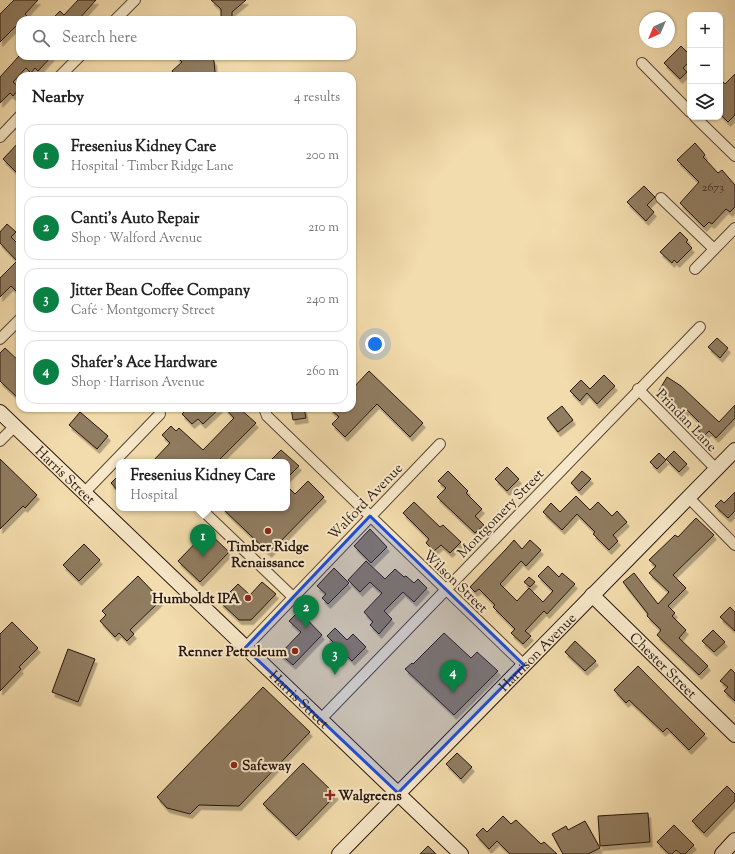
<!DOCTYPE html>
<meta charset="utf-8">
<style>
body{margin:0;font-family:"Sorts Mill Goudy",serif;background:#f2f2f2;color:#222}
.controls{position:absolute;right:12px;top:12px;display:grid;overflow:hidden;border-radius:8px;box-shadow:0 1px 3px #0004}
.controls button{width:36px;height:36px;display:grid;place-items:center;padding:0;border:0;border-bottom:1px solid #e0e0e0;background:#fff;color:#222;font:20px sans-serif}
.compass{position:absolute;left:639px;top:12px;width:36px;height:36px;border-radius:50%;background:#fff;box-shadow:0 1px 3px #0004;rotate:224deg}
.you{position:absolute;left:375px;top:344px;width:14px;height:14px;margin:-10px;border:3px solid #fff;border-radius:50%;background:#1a73e8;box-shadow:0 0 0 6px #1a73e833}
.badge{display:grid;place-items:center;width:26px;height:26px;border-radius:50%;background:#0b8043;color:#fff;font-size:13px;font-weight:700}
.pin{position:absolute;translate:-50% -33px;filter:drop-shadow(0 1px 2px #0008)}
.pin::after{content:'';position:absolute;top:21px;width:14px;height:12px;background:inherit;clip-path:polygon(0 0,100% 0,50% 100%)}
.popup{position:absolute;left:116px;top:459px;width:174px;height:52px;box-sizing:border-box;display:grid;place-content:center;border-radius:8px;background:#fff;filter:drop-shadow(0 1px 3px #0005);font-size:13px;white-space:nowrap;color:#767676}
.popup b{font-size:15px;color:#222}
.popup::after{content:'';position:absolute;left:50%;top:100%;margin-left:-8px;border:8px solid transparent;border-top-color:#fff}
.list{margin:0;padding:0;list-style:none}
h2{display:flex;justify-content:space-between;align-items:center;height:52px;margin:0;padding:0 16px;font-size:17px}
h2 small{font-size:13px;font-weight:400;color:#767676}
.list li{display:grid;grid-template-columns:26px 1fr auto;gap:12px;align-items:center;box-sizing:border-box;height:64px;margin:0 8px 8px;padding:0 8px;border:1px solid #e0e0e0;border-radius:12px}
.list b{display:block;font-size:15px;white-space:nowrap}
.list p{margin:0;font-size:13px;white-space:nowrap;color:#767676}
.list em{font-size:13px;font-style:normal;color:#767676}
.icon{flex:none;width:22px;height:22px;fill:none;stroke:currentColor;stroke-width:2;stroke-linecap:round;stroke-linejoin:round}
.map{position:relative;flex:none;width:735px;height:854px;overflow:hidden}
.search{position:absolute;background:#fff;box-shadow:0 1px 3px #0004;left:16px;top:16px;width:340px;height:44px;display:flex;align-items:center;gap:10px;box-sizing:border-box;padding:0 14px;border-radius:12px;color:#767676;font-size:15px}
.panel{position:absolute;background:#fff;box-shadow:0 1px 3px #0004;left:16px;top:72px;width:340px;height:340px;border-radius:12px}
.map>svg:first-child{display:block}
</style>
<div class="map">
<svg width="735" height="854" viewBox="0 0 735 854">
<defs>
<filter id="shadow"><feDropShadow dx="2.5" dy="4.5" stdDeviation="0" flood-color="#0004"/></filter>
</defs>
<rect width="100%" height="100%" fill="#f2dbac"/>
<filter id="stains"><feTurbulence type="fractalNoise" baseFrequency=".005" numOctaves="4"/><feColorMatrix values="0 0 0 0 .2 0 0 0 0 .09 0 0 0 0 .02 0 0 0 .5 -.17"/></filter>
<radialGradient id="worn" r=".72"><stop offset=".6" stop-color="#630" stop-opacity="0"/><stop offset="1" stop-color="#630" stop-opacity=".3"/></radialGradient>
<!-- building -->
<g fill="#907c60" stroke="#26150d" filter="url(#shadow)">
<polygon points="14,0 38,0 25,14 31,20 20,20 20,22 0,42 0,14"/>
<polygon points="78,0 96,0 78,20 58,20 54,17 60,11 64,15"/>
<polygon points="211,0 246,0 232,12 232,20 221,20 221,9"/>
<polygon points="681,46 690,55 690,61 683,68 687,72 680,79 664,63"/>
<polygon points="19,56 52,56 38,71 35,68 31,73 26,68 13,82 20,88 13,96 10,93 0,103 0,77"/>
<polygon points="176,56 210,56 214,61 215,72 211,76 176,76 172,71 182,62"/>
<polygon points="735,74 735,115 728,122 720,114 720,79 725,84"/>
<polygon points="20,141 20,176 3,159"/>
<polygon points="695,143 702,151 705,155 703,157 706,160 718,173 722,170 735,185 735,207 730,212 726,209 712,224 709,222 704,227 680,203 699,182 677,160"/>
<polygon points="644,186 655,197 647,205 654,212 646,221 627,202"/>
<polygon points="7,224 16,232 11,237 20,246 20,295 11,286 0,297 0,278 17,261 0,243 0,232"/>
<polygon points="680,232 688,240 686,242 692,248 677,263 674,260 672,263 660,252"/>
<polygon points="717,338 728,348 720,358 708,347"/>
<polygon points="5,348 20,362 20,400 0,381 0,353"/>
<polygon points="369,371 423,423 410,437 377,404 345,437 332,424 339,417 329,408 352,408 352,389"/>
<polygon points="604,375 615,386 597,404 587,393 580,401 570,391 581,380 590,389"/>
<polygon points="667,377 681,386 719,422 735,405 735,418 716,438 709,431 704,436 695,427 699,422 687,410 683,414 675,407 677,406 657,394"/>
<polygon points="562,406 573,420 558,432 547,418"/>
<polygon points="188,408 220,408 203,424 198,419 192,424 182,414"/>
<polygon points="225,408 239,408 256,423 217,462 152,462 170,443 162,435 171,426 176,431 179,428 203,450 234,418"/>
<polygon points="291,408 304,408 306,418 293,420"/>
<polygon points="80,412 108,436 97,449 69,425"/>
<polygon points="281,450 299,466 287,478 287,462 269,462"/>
<polygon points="674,451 687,464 679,472 666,459"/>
<polygon points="659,453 666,460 657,469 650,462"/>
<polygon points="0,459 37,495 25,508 23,506 0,529"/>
<polygon points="507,467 519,479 507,491 495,479"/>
<polygon points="448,471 468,491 466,493 482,509 475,516 484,525 475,533 437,497 446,488 438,481"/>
<polygon points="582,471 591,479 579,491 571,483"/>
<polygon points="119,475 119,492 111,483"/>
<polygon points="308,481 324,497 269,553 222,508 287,508 287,486 295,494"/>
<polygon points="735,492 735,511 728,518 715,506 721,500 724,503"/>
<polygon points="576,496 590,510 598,502 612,516 617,511 627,522 613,535 618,541 609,550 593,534 595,532 577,514 562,530 543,512 551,503 560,512"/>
<polygon points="414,502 440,527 443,525 461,542 450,553 441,545 434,551 426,543 429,539 403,513"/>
<polygon points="696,518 714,535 673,575 686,588 668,606 675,613 672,616 686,630 679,638 708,666 699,675 657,635 661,630 647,616 648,614 623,582 634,573 658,604 669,592 649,573 656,566 649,560 675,535 678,537"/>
<polygon points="370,529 387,547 371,563 354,546"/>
<polygon points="207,531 229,552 200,582 178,561"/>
<polygon points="514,540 522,549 530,540 541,550 526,566 521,561 500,584 517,601 529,588 543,602 553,591 538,576 548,566 559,577 562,573 575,584 547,614 544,611 525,631 531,636 523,644 511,633 515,629 493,607 495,605 479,589 475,592 470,587 507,548"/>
<polygon points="84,544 100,560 79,581 63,565"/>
<polygon points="366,561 385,579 395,569 404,577 406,576 414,583 418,579 427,588 414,602 403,592 384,611 392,619 379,634 370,625 373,622 364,612 382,593 370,582 360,592 348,580"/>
<polygon points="334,568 349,583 328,604 322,598 326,594 317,586"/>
<polygon points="138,576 161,600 130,630 134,634 127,641 119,633 115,637 100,621 106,615 102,611"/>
<polygon points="529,577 535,582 530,587 524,582"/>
<polygon points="262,582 276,594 251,620 239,620 220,602 238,584 250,595"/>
<polygon points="730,607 735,612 735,631 720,617"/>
<polygon points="299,611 322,635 293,665 280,654 301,632 289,621"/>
<polygon points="12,622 38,648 19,667 21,669 0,691 0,634"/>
<polygon points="335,628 347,640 353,634 366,647 352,661 327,636"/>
<polygon points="713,630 725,642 714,652 702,641"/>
<polygon points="444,633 471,658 477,652 498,671 454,715 405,669 412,663 413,664"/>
<polygon points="575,641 596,661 585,671 565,652"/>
<polygon points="68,649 95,659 78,702 52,692"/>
<polygon points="638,666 705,734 689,750 667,728 663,732 629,700 626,703 614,690"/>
<polygon points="731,669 735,673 735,701 724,691 728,687 720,681"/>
<polygon points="263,687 310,732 239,806 199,805 190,814 167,808 157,797"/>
<polygon points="457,753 472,767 461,779 446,764"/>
<polygon points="303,763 336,795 296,836 263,804"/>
<polygon points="727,786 735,794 735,801 704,833 692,821"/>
<polygon points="648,813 650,842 600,846 598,816"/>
<polygon points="503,816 511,824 516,820 541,844 544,842 557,854 510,854 497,841 489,849 476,835 483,828 487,832"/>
<polygon points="585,821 600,848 588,854 563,854 552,834 566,826 568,830"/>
<polygon points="674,825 694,845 685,854 681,854 676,850 672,854 669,854 657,842"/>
<polygon points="428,846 436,854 420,854"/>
</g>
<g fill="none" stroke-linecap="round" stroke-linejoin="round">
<!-- street casing -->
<g stroke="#594635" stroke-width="12">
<g id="street">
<polyline points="115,20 135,0"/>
<polyline points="642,63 690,112"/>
<polyline points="60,76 80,56"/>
<polyline points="695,117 735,156"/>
<polyline points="0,137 20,116"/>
<polyline points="661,198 714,249"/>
<polyline points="695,269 735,228"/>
<polyline points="0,339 20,319"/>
<polyline points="638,389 717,470"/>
<polyline points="264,408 267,416 524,665"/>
<polyline points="0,441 15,426"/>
<polyline points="84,493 160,414"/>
<polyline points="688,497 735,545"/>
<polyline points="200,508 293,597"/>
<polyline points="245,648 440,444"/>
<polyline points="320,720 700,327"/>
</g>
</g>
<!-- secondary casing -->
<g stroke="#26150d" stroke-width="16">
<g id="secondary">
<path id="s1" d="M0,412L461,854"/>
<path id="s2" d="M592,595L735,735"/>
<path id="s3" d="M339,854L735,450"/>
<polyline points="722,854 735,840"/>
</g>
</g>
<!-- street -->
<use href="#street" stroke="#f7e8c9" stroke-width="10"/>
<!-- secondary -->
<use href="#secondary" stroke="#f7e8c9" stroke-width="14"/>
</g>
<!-- marked area -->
<path fill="#1d4ed8" fill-opacity="0.2" stroke="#1d4ed8" stroke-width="3" stroke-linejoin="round" d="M370,516L524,665L398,793L245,648Z"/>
<!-- markers -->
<g fill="#8f2418" stroke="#f7e8c9" stroke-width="1.5">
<circle cx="268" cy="531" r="4"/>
<circle cx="248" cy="598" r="4"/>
<circle cx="295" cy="651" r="4"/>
<circle cx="234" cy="765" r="4"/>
<path d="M328 789h4v4h4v4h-4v4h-4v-4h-4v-4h4z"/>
</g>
<g text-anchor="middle" stroke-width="4" stroke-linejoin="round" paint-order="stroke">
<!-- number labels -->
<g font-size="12" fill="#402f22">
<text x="713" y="191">2673</text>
</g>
<!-- street labels -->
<g font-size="14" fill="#26150d" stroke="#f7e8c9">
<text transform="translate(687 420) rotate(46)" y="5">Prindan Lane</text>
<text dy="5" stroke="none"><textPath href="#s1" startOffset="91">Harris Street</textPath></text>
<text transform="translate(365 501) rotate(-46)" y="5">Walford Avenue</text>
<text transform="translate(500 513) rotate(-46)" y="5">Montgomery Street</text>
<text transform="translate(456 581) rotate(44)" y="5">Wilson Street</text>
<text dy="5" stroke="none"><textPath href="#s3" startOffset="283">Harrison Avenue</textPath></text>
<text dy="5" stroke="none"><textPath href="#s2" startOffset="100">Chester Street</textPath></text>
<text dy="5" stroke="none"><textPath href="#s1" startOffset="415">Harris Street</textPath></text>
</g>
<!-- poi labels -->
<g font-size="14" font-weight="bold" fill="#26150d" stroke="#f7e8c9" text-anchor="end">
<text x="268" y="551" text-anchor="middle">Timber Ridge<tspan x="268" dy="16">Renaissance</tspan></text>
<text x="240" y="603">Humboldt IPA</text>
<text x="287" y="656">Renner Petroleum</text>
<text x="242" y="770" text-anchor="start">Safeway</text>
<text x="338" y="800" text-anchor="start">Walgreens</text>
</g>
</g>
<rect width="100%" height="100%" filter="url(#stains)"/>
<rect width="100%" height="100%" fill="url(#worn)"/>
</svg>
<div class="controls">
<button>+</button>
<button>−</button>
<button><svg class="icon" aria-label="layers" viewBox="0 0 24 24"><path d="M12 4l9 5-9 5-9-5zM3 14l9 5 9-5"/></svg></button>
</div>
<svg class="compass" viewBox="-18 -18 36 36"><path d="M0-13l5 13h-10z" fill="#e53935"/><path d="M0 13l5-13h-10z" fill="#767676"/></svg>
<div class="you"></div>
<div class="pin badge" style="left:203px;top:557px">1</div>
<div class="popup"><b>Fresenius Kidney Care</b>Hospital</div>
<div class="pin badge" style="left:306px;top:628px">2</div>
<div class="pin badge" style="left:335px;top:675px">3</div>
<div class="pin badge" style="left:453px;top:693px">4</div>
<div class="search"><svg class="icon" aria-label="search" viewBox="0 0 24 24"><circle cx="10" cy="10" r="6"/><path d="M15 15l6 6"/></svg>Search here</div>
<section class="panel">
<h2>Nearby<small>4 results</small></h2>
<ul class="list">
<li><span class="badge">1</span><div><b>Fresenius Kidney Care</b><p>Hospital · Timber Ridge Lane</p></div><em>200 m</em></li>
<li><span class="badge">2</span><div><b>Canti's Auto Repair</b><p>Shop · Walford Avenue</p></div><em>210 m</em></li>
<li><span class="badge">3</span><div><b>Jitter Bean Coffee Company</b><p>Café · Montgomery Street</p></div><em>240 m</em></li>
<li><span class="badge">4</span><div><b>Shafer's Ace Hardware</b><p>Shop · Harrison Avenue</p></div><em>260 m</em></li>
</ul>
</section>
</div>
